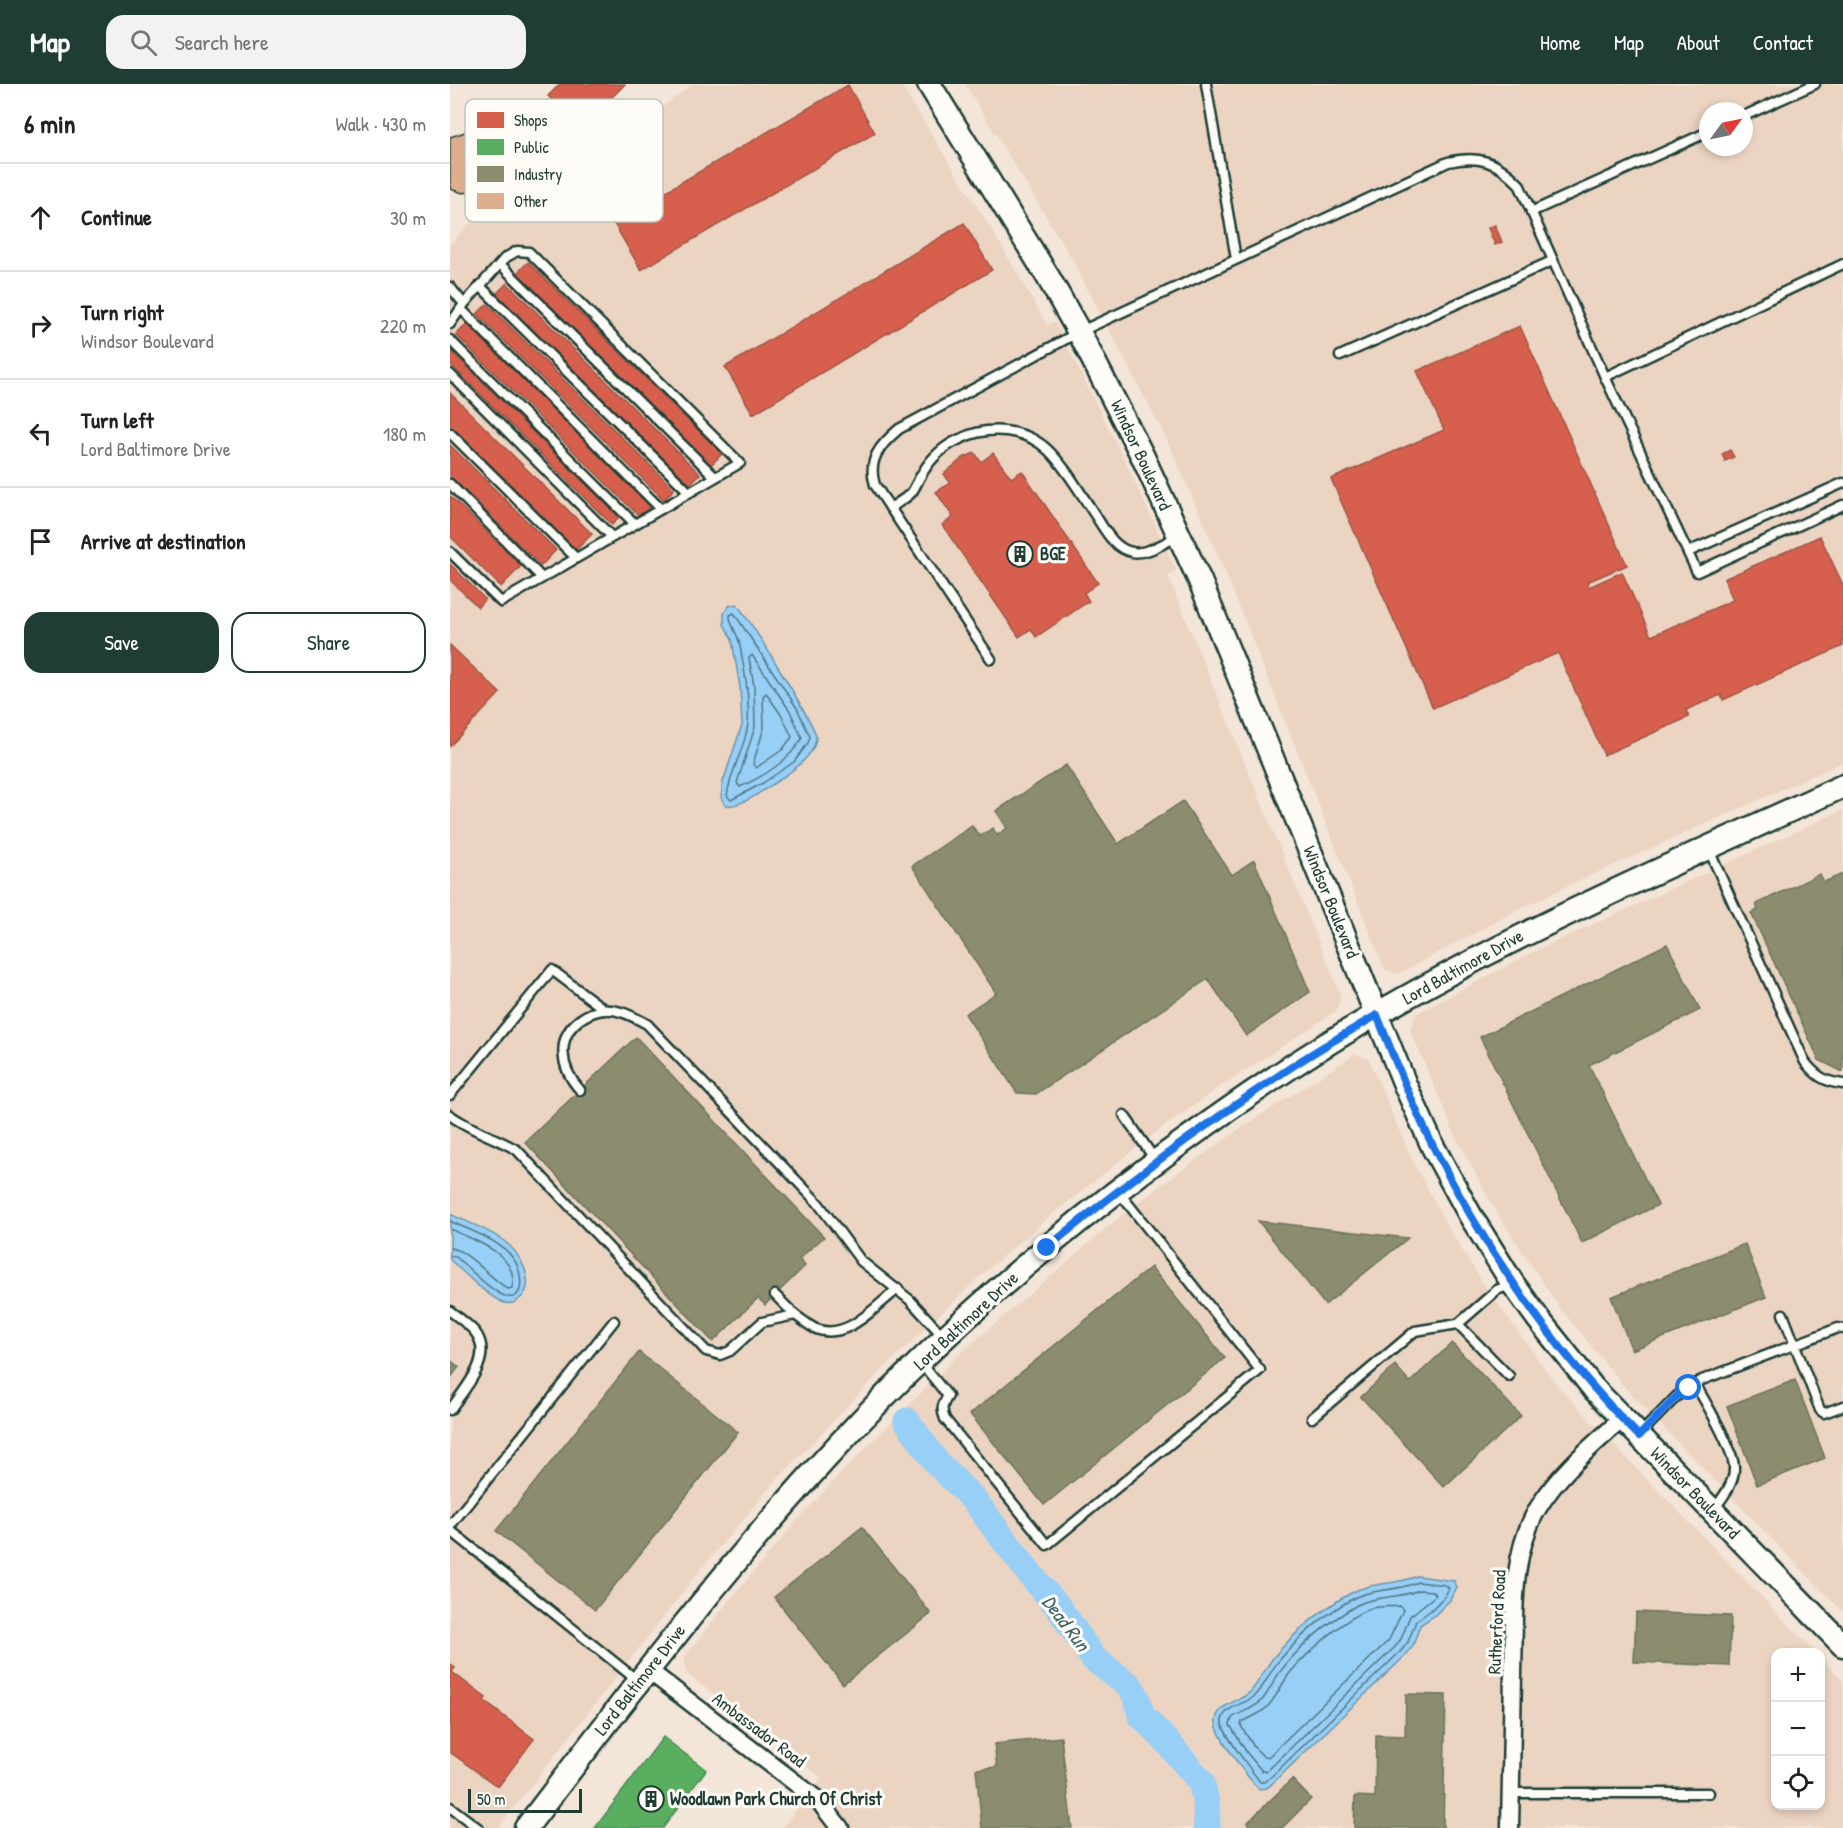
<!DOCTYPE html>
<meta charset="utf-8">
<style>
body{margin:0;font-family:"Patrick Hand",sans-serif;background:#f2f2f2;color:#222}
.controls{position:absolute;right:18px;bottom:18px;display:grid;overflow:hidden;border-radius:12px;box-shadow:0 3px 9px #0003}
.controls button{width:54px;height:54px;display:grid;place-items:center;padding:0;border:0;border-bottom:2px solid #e0e0e0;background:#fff;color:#222;font:30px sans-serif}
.compass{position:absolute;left:1249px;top:18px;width:54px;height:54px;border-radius:50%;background:#fff;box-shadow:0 3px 9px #0003;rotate:57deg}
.scale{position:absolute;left:18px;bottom:15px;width:114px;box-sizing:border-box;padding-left:6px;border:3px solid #1f3d34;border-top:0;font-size:16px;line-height:21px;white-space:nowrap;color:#1f3d34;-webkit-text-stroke:4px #fdfcf7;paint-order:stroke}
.stop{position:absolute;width:18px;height:18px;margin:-14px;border:4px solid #1a73e8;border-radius:50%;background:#fff}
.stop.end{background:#1a73e8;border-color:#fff;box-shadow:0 2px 6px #0008}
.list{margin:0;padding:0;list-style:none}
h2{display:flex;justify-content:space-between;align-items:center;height:78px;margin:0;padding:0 24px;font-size:26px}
h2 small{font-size:20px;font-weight:400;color:#767676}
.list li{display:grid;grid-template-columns:39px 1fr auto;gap:18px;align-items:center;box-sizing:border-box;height:108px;padding:0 24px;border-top:2px solid #e0e0e0}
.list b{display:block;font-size:22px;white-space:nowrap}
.list p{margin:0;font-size:20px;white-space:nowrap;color:#767676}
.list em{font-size:20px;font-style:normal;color:#767676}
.actions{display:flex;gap:12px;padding:18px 24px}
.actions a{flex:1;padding:14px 0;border:2px solid #1f3d34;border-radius:18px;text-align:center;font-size:21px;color:#1f3d34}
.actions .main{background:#1f3d34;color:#fff}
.icon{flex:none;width:33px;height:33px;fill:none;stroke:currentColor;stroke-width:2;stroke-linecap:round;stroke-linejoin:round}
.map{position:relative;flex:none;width:1393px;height:1744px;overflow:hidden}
header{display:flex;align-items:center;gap:36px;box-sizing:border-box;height:84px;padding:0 30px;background:#1f3d34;color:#fff}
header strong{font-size:28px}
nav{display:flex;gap:33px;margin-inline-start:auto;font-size:21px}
.search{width:420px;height:54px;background:#f2f2f2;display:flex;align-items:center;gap:15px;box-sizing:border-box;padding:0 21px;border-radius:18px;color:#767676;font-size:22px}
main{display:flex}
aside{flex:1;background:#fff}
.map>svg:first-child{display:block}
</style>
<header>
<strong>Map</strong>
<div class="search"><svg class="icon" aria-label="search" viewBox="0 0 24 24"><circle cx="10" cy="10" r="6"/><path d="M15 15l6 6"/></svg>Search here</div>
<nav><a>Home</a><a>Map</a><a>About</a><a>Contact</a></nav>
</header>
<main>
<aside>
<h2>6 min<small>Walk · 430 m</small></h2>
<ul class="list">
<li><svg class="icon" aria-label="ahead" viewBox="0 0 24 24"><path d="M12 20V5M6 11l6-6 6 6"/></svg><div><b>Continue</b></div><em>30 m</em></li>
<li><svg class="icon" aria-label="right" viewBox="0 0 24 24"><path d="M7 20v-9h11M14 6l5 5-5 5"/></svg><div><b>Turn right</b><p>Windsor Boulevard</p></div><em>220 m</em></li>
<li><svg class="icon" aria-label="left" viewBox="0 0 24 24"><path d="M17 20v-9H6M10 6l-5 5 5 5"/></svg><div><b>Turn left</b><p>Lord Baltimore Drive</p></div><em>180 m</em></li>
<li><svg class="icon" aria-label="arrive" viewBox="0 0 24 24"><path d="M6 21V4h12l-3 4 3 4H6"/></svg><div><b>Arrive at destination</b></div></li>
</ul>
<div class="actions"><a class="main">Save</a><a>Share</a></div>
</aside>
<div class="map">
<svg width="1393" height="1744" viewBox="0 0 1393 1744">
<rect width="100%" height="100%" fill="#f3e5d8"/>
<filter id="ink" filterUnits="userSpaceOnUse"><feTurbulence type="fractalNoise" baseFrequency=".0167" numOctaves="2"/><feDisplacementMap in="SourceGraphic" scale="12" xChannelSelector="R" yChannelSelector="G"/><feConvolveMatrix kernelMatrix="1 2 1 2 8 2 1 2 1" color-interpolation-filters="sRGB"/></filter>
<g filter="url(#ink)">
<!-- built -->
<g fill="#ecd4c2" fill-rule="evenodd">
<polygon points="243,0 450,0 548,156 597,241 605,238 677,381 726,486 718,492 891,912 886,927 761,1009 704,1050 595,1136 529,1193 431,1287 322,1401 251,1485 48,1744 0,1744 0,159 2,159 82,68 135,82"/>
<path d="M515,0H1393V678L1115,803L1062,829L948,890L935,886L774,485L717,356L623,177ZM1258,27H1294V63H1258Z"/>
<polygon points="1393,726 1393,1528 1179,1308 1109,1223 1042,1121 1006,1053 960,946 966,930 1083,868"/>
<polygon points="905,970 919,975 962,1076 999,1145 1033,1199 1103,1296 1136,1332 1365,1568 1326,1568 1326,1722 1370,1722 1371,1574 1393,1597 1393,1744 332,1744 372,1694 236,1589 234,1574 286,1508 355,1428 402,1378 511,1269 667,1135 721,1094 787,1047"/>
</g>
<!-- water -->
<g fill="#98cff7" stroke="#6895a9" stroke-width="1.5">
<path d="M286,520C296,529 366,642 366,653C366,673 335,692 320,702C308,710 289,724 275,721L271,713L273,698L292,641L290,603L282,556L274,540V529L279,522Z"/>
<path d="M0,1130C17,1138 39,1146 54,1157C70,1168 89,1202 68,1216C65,1219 60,1220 55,1219C38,1214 14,1188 0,1176Z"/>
<path d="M967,1492L1004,1497L1007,1503L1000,1516L984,1532L970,1541L963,1562L956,1571L825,1697L817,1704L809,1705C799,1695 764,1650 766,1636C768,1619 790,1618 800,1608C807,1602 816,1583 823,1574C844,1549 872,1525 901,1509C922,1497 944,1502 967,1492Z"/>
</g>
<!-- shops -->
<g fill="#d6604d" stroke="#9f5646" stroke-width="1.5">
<polygon points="110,0 175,0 131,45 98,12"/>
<polygon points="398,1 425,49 191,186 163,138"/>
<polygon points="514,139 542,186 303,330 275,283"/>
<polygon points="1045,141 1052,158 1045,161 1038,144"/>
<polygon points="78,178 272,370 261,381 67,189"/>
<polygon points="57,199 250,390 239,401 46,210"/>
<polygon points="37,220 224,405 214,416 27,230"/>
<polygon points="17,240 200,422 190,433 6,251"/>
<polygon points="1070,242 1177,481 1137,498 1139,503 1172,488 1201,552 1283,516 1274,495 1370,452 1393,501 1393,562 1273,616 1271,611 1236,626 1239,633 1154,671 1108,569 983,624 881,395 994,346 967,287"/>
<polygon points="0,266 169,433 162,441 0,280"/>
<polygon points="0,309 142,450 126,466 0,341"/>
<polygon points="0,361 106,466 91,482 0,392"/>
<polygon points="1280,366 1284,373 1275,377 1272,370"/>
<polygon points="525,369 531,378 543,369 561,394 572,387 648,499 634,509 639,517 586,553 581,545 569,553 492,441 503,433 486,408 500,399 494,390 513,374"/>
<polygon points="0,412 71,482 51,503 0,452"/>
<polygon points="0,480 35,515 28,523 0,496"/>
<polygon points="0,561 50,609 0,662"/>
<polygon points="0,1580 5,1584 2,1588 36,1614 34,1617 84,1655 48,1703 0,1668"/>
</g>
<!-- public -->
<polygon fill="#5aae61" stroke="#488c54" stroke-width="1.5" points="213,1653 256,1686 213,1744 145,1744"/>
<!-- industry -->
<g fill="#8c8c6e" stroke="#6b745d" stroke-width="1.5">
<polygon points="616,681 668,760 733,717 782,791 804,776 860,908 796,952 758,895 586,1010 567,1009 515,930 546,909 462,782 522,742 530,752 543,744 547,751 557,744 546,727"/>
<polygon points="1370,790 1374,798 1393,790 1393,988 1369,976 1301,829 1308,826 1306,820"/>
<polygon points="1217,860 1250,926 1139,981 1208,1121 1132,1159 1030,953"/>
<polygon points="186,953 374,1153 349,1175 355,1182 315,1221 308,1214 263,1258 75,1058"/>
<polygon points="808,1137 958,1154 875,1221"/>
<polygon points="1295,1160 1316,1213 1182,1266 1161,1213"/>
<polygon points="701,1183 775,1274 594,1421 520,1330"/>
<polygon points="1002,1259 1071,1332 994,1403 911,1313 945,1281 960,1298"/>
<polygon points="189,1268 288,1348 145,1526 46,1447"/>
<polygon points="0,1276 9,1283 0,1295"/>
<polygon points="1345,1296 1375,1374 1307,1401 1277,1322"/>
<polygon points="412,1443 481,1530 393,1600 324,1513"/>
<polygon points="1186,1528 1281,1532 1279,1582 1184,1578"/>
<polygon points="956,1610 996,1611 993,1744 904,1744 905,1712 925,1713 926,1651 955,1652"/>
<polygon points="611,1653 622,1744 532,1744 526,1685 547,1683 544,1660"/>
<polygon points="842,1695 861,1715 832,1744 802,1744 797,1739"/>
</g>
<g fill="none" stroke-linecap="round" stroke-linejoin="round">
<!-- shore -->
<g stroke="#4f7782" stroke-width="1.5">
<path d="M284,529L347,624L360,653L358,659L344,678L313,699L281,716L277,712C280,687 295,665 298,640C300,613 294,583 289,557C286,547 280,541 280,531Z"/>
<path d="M302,571L340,627L352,654C340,676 313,693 290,703L287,699L305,643L304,602L299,574Z"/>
<polygon points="316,609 332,632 342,653 332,666 306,684 303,680 314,644 313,612"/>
<path d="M0,1137C16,1145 36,1151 50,1162C56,1165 63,1173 66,1179C71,1187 76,1216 58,1213C43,1210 18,1183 6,1173L0,1172"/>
<path d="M0,1145C23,1156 70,1170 62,1204L58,1205C42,1196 17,1165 0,1164"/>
<path d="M968,1498L995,1501L999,1504L995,1512L980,1527L966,1537L958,1558L951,1567L822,1692L814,1698H810C803,1688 770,1647 772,1636C775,1622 796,1620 805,1612C813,1605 820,1587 828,1578C849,1553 877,1528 906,1513C925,1504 946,1508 968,1498Z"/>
<path d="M969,1506L983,1507L986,1511L960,1532L951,1555L946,1562L817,1687H812L797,1669L780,1641L782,1634C792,1627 805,1625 813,1615C821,1605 825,1593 833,1584C853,1559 880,1537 907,1521C926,1511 948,1515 969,1506Z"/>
<path d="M950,1522L953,1526L939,1556L818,1673H814L804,1663L791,1642L792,1638C801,1633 812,1630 819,1621C827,1612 832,1600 839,1590C855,1571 899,1530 922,1524C931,1522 941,1523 950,1522Z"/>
</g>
<!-- river -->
<polyline stroke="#98cff7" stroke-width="27" points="457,1337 487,1379 523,1415 580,1490 608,1523 644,1575 680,1602 686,1612 691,1631 718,1659 751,1698 756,1718 757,1744"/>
</g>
<!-- building -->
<polygon fill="#ddae8e" stroke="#1f3d34" stroke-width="1.5" points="15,48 27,51 36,58 42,68 44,80 42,91 35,101 25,107 13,109 0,105 0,53"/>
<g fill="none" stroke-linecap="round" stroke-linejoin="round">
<!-- service casing -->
<g stroke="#1f3d34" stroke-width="13">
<g id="service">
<polyline points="756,0 786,175"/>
<polyline points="1294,32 1365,0"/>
<polyline points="1081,128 1258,48"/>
<polyline points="50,180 265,393"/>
<polyline points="30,202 239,408"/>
<polyline points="0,203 14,220 0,240"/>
<polyline points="11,225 211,425"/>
<polyline points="0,256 185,440"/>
<polyline points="890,272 1102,177"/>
<polyline points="0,290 162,453"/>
<polyline points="1155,293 1393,180"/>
<polyline points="0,349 126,474"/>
<polyline points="0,400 92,494"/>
<path d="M440,424C447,419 457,414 462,408C466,402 469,394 473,388C482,373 494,362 510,355C538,341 576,344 599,367C618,386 632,412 647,434C656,448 665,465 682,468C697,471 715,458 729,452"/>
<polyline points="0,468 51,518 290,379 79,168 67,167 55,174 14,220"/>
<polyline points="1238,468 1393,399"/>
<path d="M541,575L425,401C417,376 430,361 449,345L629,248L998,78C1029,71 1047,77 1069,100L1155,293L1247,488L1393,421"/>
<path d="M1258,764L1355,978C1366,992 1375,998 1393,1000"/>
<path d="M130,1006C110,984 105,952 132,934C138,930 146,927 153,926C168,924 184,933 197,940L368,1119L411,1177L460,1216L493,1252"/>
<polyline points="0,1011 102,886 155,926"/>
<path d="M0,1031C20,1046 45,1053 67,1066L256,1267L270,1271L280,1267L312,1238L345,1231C351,1235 358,1241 364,1244C396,1259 425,1222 448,1205"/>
<polyline points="674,1031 706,1077"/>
<polyline points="325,1211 345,1231"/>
<path d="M0,1227C8,1233 18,1240 25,1248C45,1274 14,1305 0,1326"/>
<polyline points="1333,1230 1370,1326 1374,1329 1393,1322"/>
<polyline points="1008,1240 1059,1292"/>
<path d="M472,1280L498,1312C492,1321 491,1325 495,1335L597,1461L810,1286L668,1107"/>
<path d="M1245,1300C1255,1317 1285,1367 1284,1385C1284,1401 1271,1415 1263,1427"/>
<polyline points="862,1334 965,1247 1008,1240 1047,1206 1062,1200"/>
<polyline points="1189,1351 1227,1312 1252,1296 1388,1244 1393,1245"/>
<polyline points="0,1442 164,1237"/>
<polyline points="0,1446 188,1597"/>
<polyline points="1060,1709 1259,1709"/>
<polyline points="0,1723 28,1744"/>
</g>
</g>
<!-- minor casing -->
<g stroke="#1f3d34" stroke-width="21">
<g id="minor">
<polyline points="198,1586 369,1717 390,1744"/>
<path d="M1060,1744C1061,1692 1062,1641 1063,1589C1065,1535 1059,1473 1088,1424C1109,1389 1142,1362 1172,1335"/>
</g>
</g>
<!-- secondary casing -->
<g stroke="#1f3d34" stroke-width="27">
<g id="secondary">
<polyline points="479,0 598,193 629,248 692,371 750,497 956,1003 983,1063 1020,1131 1063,1200 1089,1236 1144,1305 1393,1561"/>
<path d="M76,1744C177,1612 277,1481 390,1359C522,1216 675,1093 836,986C1011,871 1204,789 1393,702"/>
</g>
</g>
<!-- service -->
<use href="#service" stroke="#fdfcf7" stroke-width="8"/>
<!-- minor -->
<use href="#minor" stroke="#fdfcf7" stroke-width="16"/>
<!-- secondary -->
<use href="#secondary" stroke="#fdfcf7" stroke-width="22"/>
</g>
</g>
<g fill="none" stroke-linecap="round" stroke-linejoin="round" filter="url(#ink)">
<!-- route -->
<path stroke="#1a73e8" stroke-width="8" d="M597,1164C674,1100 754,1041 837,986C866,966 897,949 927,931C945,976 962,1021 984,1064C1038,1170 1105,1268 1189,1352L1227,1312L1239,1304"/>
</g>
<!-- icons -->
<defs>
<g id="building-ring" transform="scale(1.35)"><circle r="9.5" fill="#fdfcf7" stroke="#1f3d34" stroke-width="1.5"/><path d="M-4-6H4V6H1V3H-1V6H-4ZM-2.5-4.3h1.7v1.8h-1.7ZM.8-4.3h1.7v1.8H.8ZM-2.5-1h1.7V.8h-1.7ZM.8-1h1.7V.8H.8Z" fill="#1f3d34"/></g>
</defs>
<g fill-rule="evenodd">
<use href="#building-ring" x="570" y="470"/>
<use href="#building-ring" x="201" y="1715"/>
</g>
<g text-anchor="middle" stroke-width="6" stroke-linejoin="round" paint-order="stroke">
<!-- street labels -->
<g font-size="18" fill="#1f3d34" stroke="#fdfcf7">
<text transform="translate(691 371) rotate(65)" y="6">Windsor Boulevard</text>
<text transform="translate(881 818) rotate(68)" y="6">Windsor Boulevard</text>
<text transform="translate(1013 883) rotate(-29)" y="6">Lord Baltimore Drive</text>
<text transform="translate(516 1237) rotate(-43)" y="6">Lord Baltimore Drive</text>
<text transform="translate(1245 1409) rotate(46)" y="6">Windsor Boulevard</text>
<text transform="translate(1047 1538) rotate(-87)" y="6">Rutherford Road</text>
<text transform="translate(190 1596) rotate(-52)" y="6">Lord Baltimore Drive</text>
<text transform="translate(309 1646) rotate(37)" y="6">Ambassador Road</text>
</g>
<!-- poi labels -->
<g font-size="18" font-weight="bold" fill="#1f3d34" stroke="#fdfcf7" text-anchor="start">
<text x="590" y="476">BGE</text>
<text x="220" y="1721">Woodlawn Park Church Of Christ</text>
</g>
<!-- water labels -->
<g font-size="20" font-style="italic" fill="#3d6265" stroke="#fdfcf7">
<text transform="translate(616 1539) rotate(53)" y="7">Dead Run</text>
</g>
</g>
<!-- legend -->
<rect x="15" y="15" width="198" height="123" rx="9" fill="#fdfcf7" stroke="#bac3bc" stroke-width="1.5"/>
<rect x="27" y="28" width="27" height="16" fill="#d6604d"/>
<rect x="27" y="55" width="27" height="16" fill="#5aae61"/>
<rect x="27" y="82" width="27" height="16" fill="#8c8c6e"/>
<rect x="27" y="109" width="27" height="16" fill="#ddae8e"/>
<g font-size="16" fill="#1f3d34">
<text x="64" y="42">Shops</text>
<text x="64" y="69">Public</text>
<text x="64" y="96">Industry</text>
<text x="64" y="123">Other</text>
</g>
</svg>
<div class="controls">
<button>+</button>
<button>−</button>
<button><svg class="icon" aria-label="locate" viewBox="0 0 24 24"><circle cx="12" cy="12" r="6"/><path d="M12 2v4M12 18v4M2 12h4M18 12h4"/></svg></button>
</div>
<svg class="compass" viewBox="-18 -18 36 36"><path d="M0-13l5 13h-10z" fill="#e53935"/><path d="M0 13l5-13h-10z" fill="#767676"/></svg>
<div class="scale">50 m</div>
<div class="stop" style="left:1239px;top:1304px"></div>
<div class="stop end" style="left:597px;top:1164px"></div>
</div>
</main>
